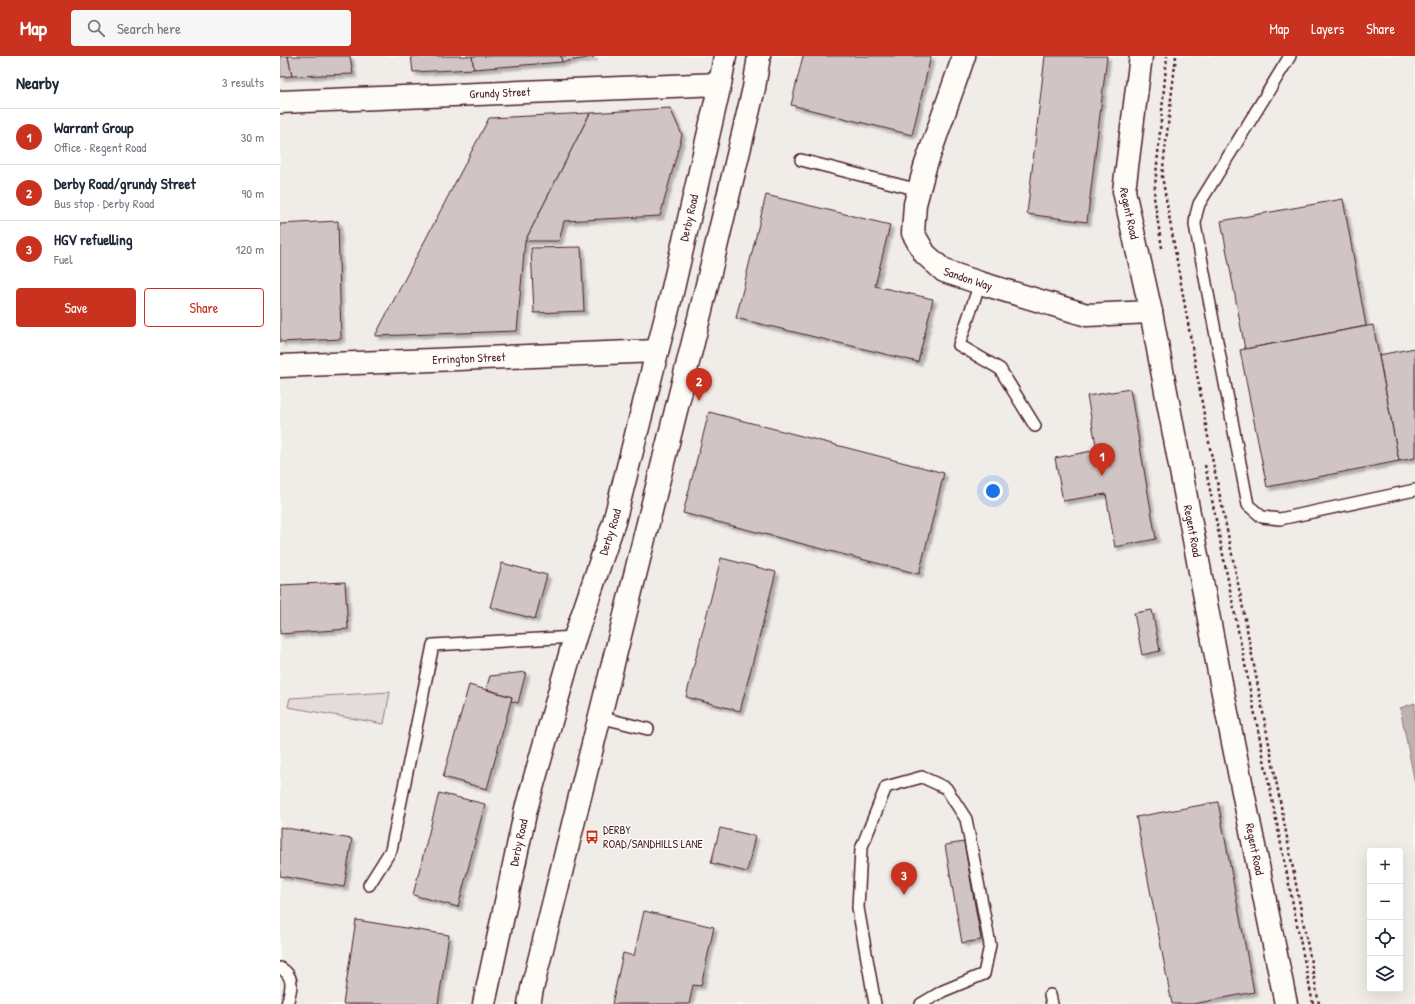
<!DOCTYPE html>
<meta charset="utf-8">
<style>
body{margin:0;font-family:"Patrick Hand",sans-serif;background:#f6f6f7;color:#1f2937}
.controls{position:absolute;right:12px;bottom:12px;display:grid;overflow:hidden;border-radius:4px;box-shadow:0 4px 16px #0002}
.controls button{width:36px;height:36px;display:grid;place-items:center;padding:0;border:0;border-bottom:1px solid #e0e1e3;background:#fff;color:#1f2937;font:20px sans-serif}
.you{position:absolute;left:713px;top:435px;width:14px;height:14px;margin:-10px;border:3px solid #fff;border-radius:50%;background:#1a73e8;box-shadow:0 0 0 6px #1a73e833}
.badge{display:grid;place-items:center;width:26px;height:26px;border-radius:50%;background:#c8321e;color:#fff;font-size:13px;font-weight:700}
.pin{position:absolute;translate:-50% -33px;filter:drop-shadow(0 1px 2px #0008)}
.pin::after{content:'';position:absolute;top:21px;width:14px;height:12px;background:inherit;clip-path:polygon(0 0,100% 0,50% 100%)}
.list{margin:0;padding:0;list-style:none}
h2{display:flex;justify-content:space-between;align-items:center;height:52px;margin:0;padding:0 16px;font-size:17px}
h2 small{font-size:13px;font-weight:400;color:#747a83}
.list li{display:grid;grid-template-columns:26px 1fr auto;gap:12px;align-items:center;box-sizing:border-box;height:56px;padding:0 16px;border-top:1px solid #e0e1e3}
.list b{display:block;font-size:15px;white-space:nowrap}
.list p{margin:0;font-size:13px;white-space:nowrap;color:#747a83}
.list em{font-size:13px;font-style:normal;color:#747a83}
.actions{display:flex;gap:8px;padding:12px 16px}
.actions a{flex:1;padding:9px 0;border:1px solid #c8321e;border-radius:4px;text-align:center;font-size:14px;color:#c8321e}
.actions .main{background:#c8321e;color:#fff}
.icon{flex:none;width:22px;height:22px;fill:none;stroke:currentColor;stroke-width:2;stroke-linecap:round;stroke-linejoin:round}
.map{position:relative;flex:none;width:1135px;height:948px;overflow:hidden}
header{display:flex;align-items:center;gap:24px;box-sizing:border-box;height:56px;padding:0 20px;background:#c8321e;color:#fff}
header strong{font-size:19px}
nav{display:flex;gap:22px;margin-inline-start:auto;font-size:14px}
.search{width:280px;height:36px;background:#f6f6f7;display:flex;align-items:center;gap:10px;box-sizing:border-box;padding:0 14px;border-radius:4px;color:#747a83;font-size:15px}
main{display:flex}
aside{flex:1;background:#fff}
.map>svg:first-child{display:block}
</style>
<header>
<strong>Map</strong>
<div class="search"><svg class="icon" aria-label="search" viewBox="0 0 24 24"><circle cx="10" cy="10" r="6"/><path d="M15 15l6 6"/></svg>Search here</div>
<nav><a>Map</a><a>Layers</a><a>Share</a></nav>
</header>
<main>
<aside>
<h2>Nearby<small>3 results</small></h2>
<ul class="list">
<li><span class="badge">1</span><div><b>Warrant Group</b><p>Office · Regent Road</p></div><em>30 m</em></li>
<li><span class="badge">2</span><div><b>Derby Road/grundy Street</b><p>Bus stop · Derby Road</p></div><em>90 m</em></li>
<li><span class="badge">3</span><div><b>HGV refuelling</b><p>Fuel</p></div><em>120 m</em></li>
</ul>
<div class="actions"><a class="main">Save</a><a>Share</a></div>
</aside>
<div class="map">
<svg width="1135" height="948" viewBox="0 0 1135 948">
<defs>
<filter id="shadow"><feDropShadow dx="3.5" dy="3.5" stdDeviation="1" flood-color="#0004"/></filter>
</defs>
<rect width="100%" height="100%" fill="#fdfcf7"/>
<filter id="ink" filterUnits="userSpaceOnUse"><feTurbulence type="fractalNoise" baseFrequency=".025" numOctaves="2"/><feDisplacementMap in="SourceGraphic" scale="8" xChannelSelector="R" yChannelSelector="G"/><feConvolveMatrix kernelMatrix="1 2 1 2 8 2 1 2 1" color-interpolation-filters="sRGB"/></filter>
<g filter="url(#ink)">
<!-- built -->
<path fill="#f0ece8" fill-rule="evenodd" d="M0,0H1135V948H0ZM1090,795H1120V933H1090Z"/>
<!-- green -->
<polygon fill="#e3dcda" stroke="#967e82" points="110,636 104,668 8,651 10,642"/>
<!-- water -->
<polygon fill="#c0b1b1" stroke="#91777b" points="1135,647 1135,727 1120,652"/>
<!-- building -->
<g fill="#d0c5c4" stroke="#4a1f2b" filter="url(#shadow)">
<polygon points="0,0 8,0 12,20 0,21"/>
<polygon points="8,0 70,0 73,18 12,20"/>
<polygon points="131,0 192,0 194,13 133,16"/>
<polygon points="192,0 281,0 282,6 194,13"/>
<polygon points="281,0 314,0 314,1 282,6"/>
<polygon points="523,0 651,0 632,79 511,49"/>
<polygon points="765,0 827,0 807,166 747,158"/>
<polygon points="390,52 402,79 380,160 284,165 279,185 245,185 310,57"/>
<polygon points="310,57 245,185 237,275 95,280 209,62"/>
<polygon points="486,139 610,169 595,230 653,243 638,306 456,262"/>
<polygon points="1063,143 1086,270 965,293 941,165"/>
<polygon points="58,165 61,283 0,286 0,168"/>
<polygon points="301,191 304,255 254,257 251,192"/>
<polygon points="1093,269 1119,405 987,431 960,294"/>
<polygon points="1135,292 1135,402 1119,405 1099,299"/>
<polygon points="850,333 876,483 835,491 826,438 783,445 775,402 817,394 807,340"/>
<polygon points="429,356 664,417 639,518 403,457"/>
<polygon points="441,502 496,516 460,655 406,641"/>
<polygon points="222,507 267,519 255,563 210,551"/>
<polygon points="65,526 68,573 0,578 0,529"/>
<polygon points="872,554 880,595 862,599 854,557"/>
<polygon points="246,616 238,647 231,645 232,641 206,633 210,620"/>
<polygon points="189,629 232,641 207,733 163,721"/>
<polygon points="159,737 205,748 178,851 133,839"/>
<polygon points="938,746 974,936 913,948 892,948 856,761"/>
<polygon points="0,771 72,783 64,831 0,820"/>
<polygon points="440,772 475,780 467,816 431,807"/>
<polygon points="684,786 701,884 682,887 665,789"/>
<polygon points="364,855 434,871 421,930 413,929 409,948 332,948 343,897 354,900"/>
<polygon points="76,864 169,879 158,948 63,948"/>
</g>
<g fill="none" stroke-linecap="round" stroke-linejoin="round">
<!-- lane casing -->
<g stroke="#4a1f2b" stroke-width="14">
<g id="lane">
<polyline points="1010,0 919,148 916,159 915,169 968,449 982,461 1000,463 1135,434"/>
<polyline points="521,104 639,134"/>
<polyline points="700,227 679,289 720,313 755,370"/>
<polyline points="319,661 368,673"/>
<polyline points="89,829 111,794 153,589 295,581"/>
<path d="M0,912C16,920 11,934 7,948"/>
<polyline points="770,939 772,948"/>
<polyline points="595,948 578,852 581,793 606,731 642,721 666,732 686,763 710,889 704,918 663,935 641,948"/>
</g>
</g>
<!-- street casing -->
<g stroke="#4a1f2b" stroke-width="25">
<g id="street">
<path id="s1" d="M684,0L645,111L635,148L633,177L645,198L664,215L700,227L807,259L871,256"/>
<path id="s2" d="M0,46L440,28"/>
<path id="s3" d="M0,310L377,295"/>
</g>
</g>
<!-- primary casing -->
<g stroke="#4a1f2b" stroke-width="25">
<g id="primary">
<path id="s4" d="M861,0L844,135L871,256L942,632L1006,948"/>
</g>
</g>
<!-- highway casing -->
<g stroke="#4a1f2b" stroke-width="25">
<g id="highway">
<path id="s5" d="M204,948L246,753L295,581L334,466L391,241L440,28L445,0"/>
<polyline points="249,948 252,933 421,254 474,32 479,0"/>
</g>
</g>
<!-- path -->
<g stroke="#4a1f2b" stroke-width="2.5" stroke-dasharray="3 3" stroke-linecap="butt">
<polyline points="896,0 882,120 930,392 961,542 1039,948"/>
<polyline points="882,192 874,141 887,0"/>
<polyline points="925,409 1033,948"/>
</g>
<!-- lane -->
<use href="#lane" stroke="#fdfcf7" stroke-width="11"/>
<!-- street -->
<use href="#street" stroke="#fdfcf7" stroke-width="22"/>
<!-- primary -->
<use href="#primary" stroke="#fdfcf7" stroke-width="22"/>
<!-- highway -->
<use href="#highway" stroke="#fdfcf7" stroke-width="22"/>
</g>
</g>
<!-- icons -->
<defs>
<g id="bus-bare" transform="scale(1.08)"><path d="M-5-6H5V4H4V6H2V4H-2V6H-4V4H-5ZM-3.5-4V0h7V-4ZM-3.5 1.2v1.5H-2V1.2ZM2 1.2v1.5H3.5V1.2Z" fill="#c8321e" stroke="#fdfcf7" stroke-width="2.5" paint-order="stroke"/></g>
</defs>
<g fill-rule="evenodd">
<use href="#bus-bare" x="312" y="781"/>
</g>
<g text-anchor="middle" stroke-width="3" stroke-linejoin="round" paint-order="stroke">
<!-- street labels -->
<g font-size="12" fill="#4a1f2b" stroke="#fdfcf7">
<text dy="4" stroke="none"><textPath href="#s2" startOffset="220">Grundy Street</textPath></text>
<text dy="4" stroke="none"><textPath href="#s4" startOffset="159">Regent Road</textPath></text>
<text dy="4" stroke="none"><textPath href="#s5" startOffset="813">Derby Road</textPath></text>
<text dy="4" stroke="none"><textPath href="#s1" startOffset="260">Sandon Way</textPath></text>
<text dy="4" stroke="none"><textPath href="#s3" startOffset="189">Errington Street</textPath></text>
<text dy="4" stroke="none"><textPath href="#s4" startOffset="483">Regent Road</textPath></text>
<text dy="4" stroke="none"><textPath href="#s5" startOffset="489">Derby Road</textPath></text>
<text dy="4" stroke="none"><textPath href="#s5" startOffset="165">Derby Road</textPath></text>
<text dy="4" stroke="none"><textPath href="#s4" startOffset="807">Regent Road</textPath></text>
</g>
<!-- poi labels -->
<g font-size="12" fill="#4a1f2b" stroke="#fdfcf7" text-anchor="start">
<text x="323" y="778">DERBY<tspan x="323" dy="14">ROAD/SANDHILLS LANE</tspan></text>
</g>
</g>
</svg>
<div class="controls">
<button>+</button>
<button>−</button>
<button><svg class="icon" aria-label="locate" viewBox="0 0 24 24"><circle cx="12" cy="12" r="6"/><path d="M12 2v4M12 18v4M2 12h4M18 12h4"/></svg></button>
<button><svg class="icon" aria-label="layers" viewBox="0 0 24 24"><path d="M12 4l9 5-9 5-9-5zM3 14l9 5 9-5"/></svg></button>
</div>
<div class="you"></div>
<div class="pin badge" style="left:822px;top:420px">1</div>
<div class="pin badge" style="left:419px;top:345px">2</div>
<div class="pin badge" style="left:624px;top:839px">3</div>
</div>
</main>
